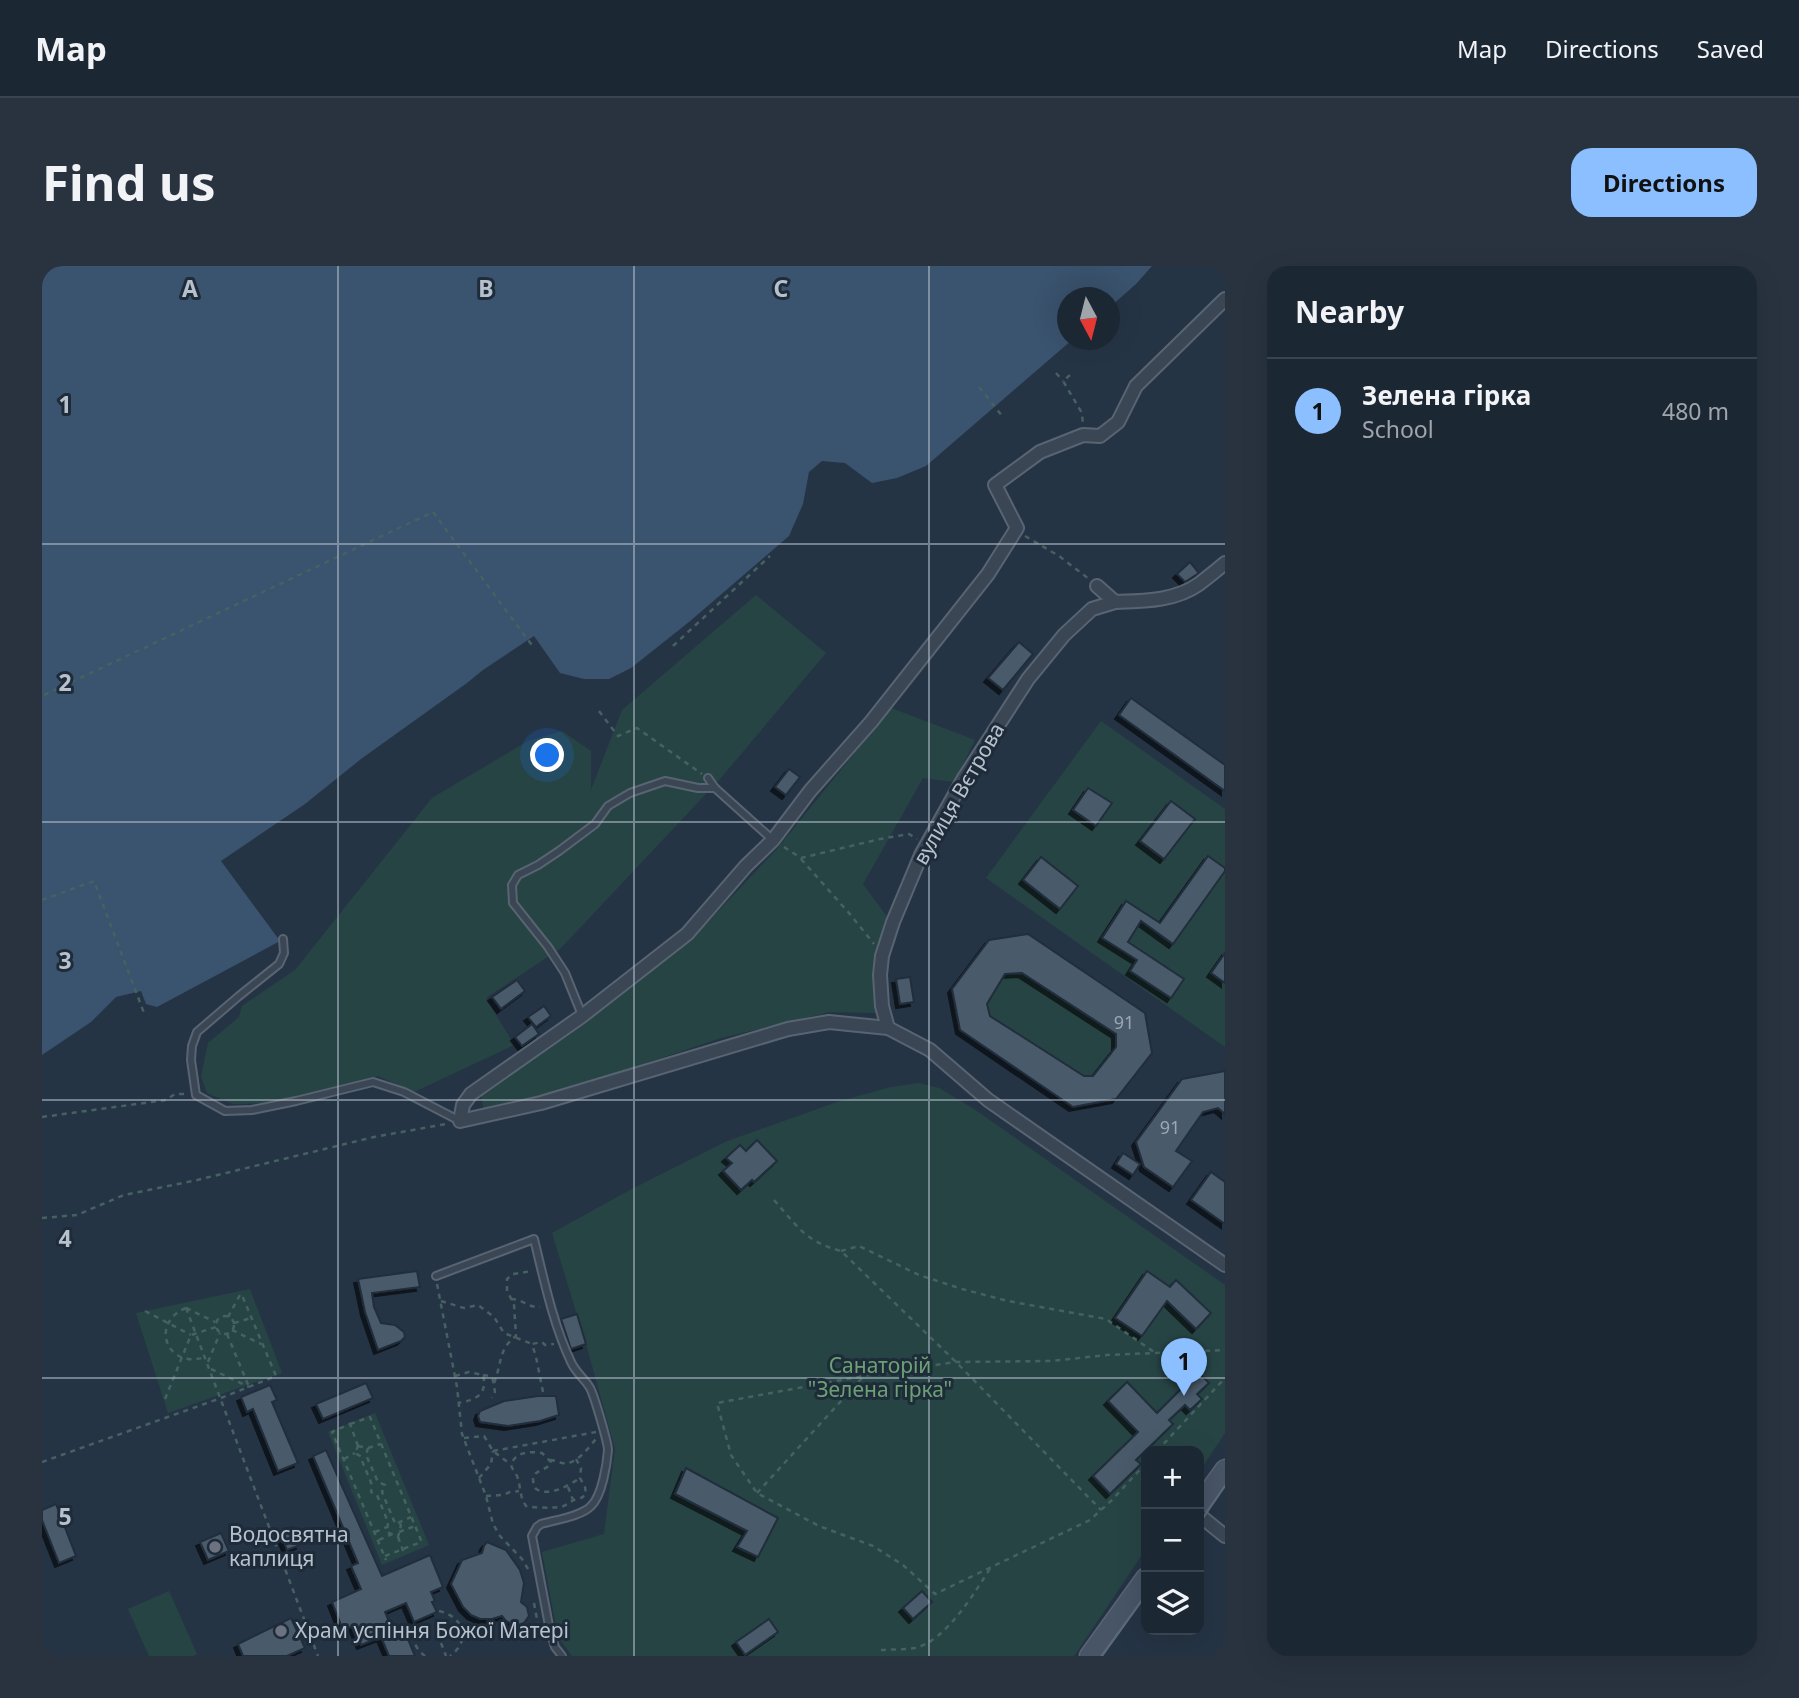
<!DOCTYPE html>
<meta charset="utf-8">
<style>
body{margin:0;font-family:"Noto Sans",sans-serif;background:#293340;color:#f1f3f6}
.controls{position:absolute;right:21px;bottom:21px;display:grid;overflow:hidden;border-radius:14px;box-shadow:0 7px 28px #0002}
.controls button{width:63px;height:63px;display:grid;place-items:center;padding:0;border:0;border-bottom:2px solid #3a444f;background:#1c2734;color:#f1f3f6;font:35px sans-serif}
.compass{position:absolute;left:1015px;top:21px;width:63px;height:63px;border-radius:50%;background:#1c2734;box-shadow:0 7px 28px #0002;rotate:173deg}
.you{position:absolute;left:506px;top:490px;width:24px;height:24px;margin:-18px;border:5px solid #fff;border-radius:50%;background:#1a73e8;box-shadow:0 0 0 10px #1a73e833}
.badge{display:grid;place-items:center;width:46px;height:46px;border-radius:50%;background:#8bbfff;color:#111;font-size:23px;font-weight:700}
.pin{position:absolute;translate:-50% -58px;filter:drop-shadow(0 2px 4px #0008)}
.pin::after{content:'';position:absolute;top:37px;width:24px;height:21px;background:inherit;clip-path:polygon(0 0,100% 0,50% 100%)}
.list{margin:0;padding:0;list-style:none}
h2{display:flex;justify-content:space-between;align-items:center;height:91px;margin:0;padding:0 28px;font-size:30px}
h2 small{font-size:23px;font-weight:400;color:#a0a5ac}
.list li{display:grid;grid-template-columns:46px 1fr auto;gap:21px;align-items:center;box-sizing:border-box;height:105px;padding:0 28px;border-top:2px solid #3a444f}
.list b{display:block;font-size:26px;white-space:nowrap}
.list p{margin:0;font-size:23px;white-space:nowrap;color:#a0a5ac}
.list em{font-size:23px;font-style:normal;color:#a0a5ac}
.icon{flex:none;width:38px;height:38px;fill:none;stroke:currentColor;stroke-width:2;stroke-linecap:round;stroke-linejoin:round}
.map{position:relative;flex:none;width:1183px;height:1390px;overflow:hidden;border-radius:21px}
header{display:flex;align-items:center;gap:42px;box-sizing:border-box;height:98px;padding:0 35px;background:#1c2734;border-bottom:2px solid #3a444f}
header strong{font-size:33px}
nav{display:flex;gap:38px;margin-inline-start:auto;font-size:24px}
.intro{display:flex;align-items:center;justify-content:space-between;box-sizing:border-box;height:168px;padding:0 42px}
h1{margin:0;font-size:49px}
.button{padding:18px 32px;border-radius:21px;background:#8bbfff;color:#111;font-size:24px;font-weight:700}
main{display:flex;gap:42px;padding:0 42px}
aside{flex:1;background:#1c2734;border-radius:21px;box-shadow:0 7px 28px #0002}
.map>svg:first-child{display:block}
</style>
<header>
<strong>Map</strong>
<nav><a>Map</a><a>Directions</a><a>Saved</a></nav>
</header>
<div class="intro"><h1>Find us</h1><a class="button">Directions</a></div>
<main>
<div class="map">
<svg width="1183" height="1390" viewBox="0 0 1183 1390">
<defs>
<filter id="shadow"><feDropShadow dx="-4" dy="4" stdDeviation="0" flood-color="#0009"/></filter>
</defs>
<rect width="100%" height="100%" fill="#253445"/>
<!-- green -->
<g fill="#274445">
<polygon points="714,329 784,387 678,513 519,682 444,732 472,779 372,826 336,810 226,837 191,838 165,827 159,811 166,777 197,751 200,740 253,704 390,532 486,475 520,465 549,485 549,524 580,444"/>
<polygon points="849,442 933,474 912,516 881,512 821,618 846,652 834,699 834,747 788,746 679,772 481,838 442,845 439,830 544,757 648,675 735,583"/>
<polygon points="1059,455 1183,543 1183,781 944,612"/>
<polygon points="980,707 1074,768 1074,781 1051,810 1042,810 948,750 945,738 963,708"/>
<polygon points="877,817 897,822 932,843 1183,1019 1183,1167 1157,1206 1157,1185 1104,1185 1104,1283 1032,1390 530,1390 516,1371 500,1286 562,1268 573,1183 544,1078 510,967 586,925 683,876 795,836 849,821"/>
<polygon points="208,1023 240,1107 126,1147 94,1047"/>
<polygon points="333,1147 387,1279 340,1299 286,1166"/>
<polygon points="127,1325 155,1388 151,1390 107,1390 86,1343"/>
</g>
<!-- water -->
<polygon fill="#3a536e" points="0,0 1110,0 1094,18 1068,41 1068,32 1026,32 1026,74 1030,74 884,200 855,212 830,217 803,197 780,195 767,206 761,238 747,270 647,356 589,402 567,413 542,413 518,407 492,370 441,404 425,417 319,493 263,538 179,595 238,675 115,741 104,738 99,725 74,731 49,756 0,789"/>
<!-- building -->
<g fill="#495a6b" stroke="#202d3b" stroke-width="2" fill-rule="evenodd" filter="url(#shadow)">
<polygon points="1148,296 1157,307 1143,316 1135,308"/>
<polygon points="977,376 991,388 961,424 946,412"/>
<polygon points="1089,432 1183,499 1183,525 1077,449"/>
<polygon points="747,503 758,511 744,529 733,521"/>
<polygon points="1046,522 1070,537 1054,560 1031,544"/>
<polygon points="1129,535 1153,553 1122,593 1098,575"/>
<polygon points="1166,590 1183,602 1183,605 1131,678 1099,655 1086,676 1142,713 1129,732 1088,705 1095,694 1060,672 1084,635 1118,657"/>
<polygon points="999,591 1036,620 1018,643 981,614"/>
<path d="M986,668L1103,747L1110,787L1074,833L1031,841L918,764L910,723L947,674ZM980,707L1074,768V781L1051,810H1042L948,750L945,738L963,708Z"/>
<polygon points="1183,687 1183,717 1169,707"/>
<polygon points="868,711 872,736 858,738 854,713"/>
<polygon points="475,714 483,725 459,743 450,731"/>
<polygon points="502,740 509,750 494,761 486,751"/>
<polygon points="490,758 497,768 480,780 473,771"/>
<polygon points="1183,805 1183,848 1176,842 1161,846 1134,885 1150,895 1131,921 1102,901 1094,876 1140,813"/>
<polygon points="715,874 735,895 712,916 710,914 699,924 681,905 690,897 684,892 698,879 704,885"/>
<polygon points="1081,887 1098,898 1091,909 1074,898"/>
<polygon points="1169,906 1183,916 1183,958 1149,934"/>
<polygon points="375,1005 378,1021 330,1027 332,1041 339,1057 353,1059 362,1066 363,1071 359,1075 336,1084 323,1046 316,1013"/>
<polygon points="1105,1005 1128,1021 1134,1014 1169,1047 1154,1063 1125,1035 1100,1070 1073,1052"/>
<polygon points="535,1048 544,1078 529,1083 519,1053"/>
<polygon points="1156,1106 1167,1117 1155,1128 1160,1133 1148,1144 1143,1139 1127,1154 1131,1158 1094,1194 1099,1198 1068,1228 1051,1210 1096,1166 1066,1135 1085,1116 1115,1147"/>
<polygon points="324,1117 331,1132 281,1153 274,1138"/>
<polygon points="228,1119 235,1134 230,1136 256,1197 236,1205 211,1143 205,1146 199,1131"/>
<polygon points="496,1130 514,1130 517,1149 498,1155 466,1160 438,1156 436,1150 438,1145 462,1135"/>
<polygon points="284,1184 340,1310 388,1289 401,1321 389,1326 393,1335 390,1336 395,1346 372,1356 364,1337 343,1346 351,1365 361,1361 373,1390 347,1390 339,1371 319,1379 311,1360 301,1364 290,1336 319,1323 309,1300 316,1297 271,1190"/>
<polygon points="644,1202 736,1252 716,1291 695,1281 705,1265 633,1228"/>
<polygon points="14,1238 34,1290 17,1297 0,1254 0,1244"/>
<polygon points="251,1261 258,1279 245,1284 238,1266"/>
<polygon points="179,1267 187,1285 166,1294 158,1276"/>
<polygon points="445,1276 464,1284 478,1304 482,1317 479,1336 485,1341 487,1350 482,1357 474,1360 464,1355 460,1350 450,1353 438,1353 429,1349 421,1341 409,1318 420,1294 440,1287 442,1280"/>
<polygon points="880,1325 890,1336 871,1353 861,1342"/>
<polygon points="249,1352 263,1382 245,1390 201,1390 196,1378"/>
<polygon points="727,1353 736,1366 703,1389 694,1376"/>
</g>
<g fill="none" stroke-linecap="round" stroke-linejoin="round">
<!-- lane casing -->
<g stroke="#586471" stroke-width="10">
<g id="lane">
<polyline points="666,512 673,522 731,574"/>
<polyline points="241,673 242,687 237,698 197,730 155,766 150,780 149,794 154,829 183,845 210,844 254,835 331,816 362,826 418,855"/>
<polyline points="540,749 523,707 506,681 471,637 470,619 476,609 496,599 517,585 553,558 566,540 588,527 623,515 656,522 673,522"/>
<path d="M394,1010L492,973C502,1014 511,1058 529,1096C534,1107 543,1113 548,1122C552,1129 566,1177 566,1184C565,1198 560,1230 549,1240C540,1250 513,1254 499,1258L495,1261L490,1270L508,1365L513,1381L520,1390"/>
</g>
</g>
<!-- street casing -->
<g stroke="#586471" stroke-width="16">
<g id="street">
<polyline points="1183,33 1094,120 1076,156 1058,170 1041,169 998,186 953,219 975,262 946,308 829,456 768,525 731,574 704,600 645,668 540,750 429,828 421,839 418,855 499,837 746,763 787,756 846,762 888,784 946,834 1183,999"/>
<path d="M1055,320L1073,336C1102,335 1133,335 1157,318C1166,311 1175,304 1183,297"/>
<polyline points="846,762 840,740 838,709 840,690 851,656 879,589 922,512 986,413 1022,369 1050,343 1073,336"/>
<polyline points="1157,1249 1183,1270"/>
</g>
</g>
<!-- secondary casing -->
<g stroke="#586471" stroke-width="21">
<g id="secondary">
<polyline points="1157,1239 1183,1203"/>
<polyline points="1047,1390 1104,1311"/>
</g>
</g>
<!-- path -->
<g stroke="#466161" stroke-width="2.5" stroke-dasharray="5 5" stroke-linecap="butt">
<polyline points="1014,107 1021,115"/>
<polyline points="1028,109 1021,115 1040,147 1041,159"/>
<polyline points="937,121 961,151"/>
<polyline points="983,270 1017,290 1047,313"/>
<polyline points="631,380 728,290"/>
<polyline points="2,429 391,246 492,382"/>
<polyline points="557,445 576,470 595,462 660,508"/>
<polyline points="742,581 759,592 838,573 867,568 875,573"/>
<polyline points="759,593 807,647 832,678"/>
<polyline points="0,634 52,615 102,747"/>
<polyline points="0,851 124,834 133,828 144,828"/>
<path d="M732,934C755,960 764,976 799,985L914,1096L1059,1244"/>
<polyline points="0,952 35,949 82,929 151,915 332,871 404,858"/>
<polyline points="799,985 817,980 877,1009 920,1023 966,1035 1064,1053 1112,1086"/>
<polyline points="395,1018 415,1121 420,1168 444,1230 451,1258 458,1270 480,1293 486,1303"/>
<path d="M469,1033C480,1033 487,1042 498,1041"/>
<polyline points="399,1035 422,1042 436,1039 452,1051 462,1067 490,1078"/>
<polyline points="144,1042 276,1390"/>
<path d="M144,1042C107,1057 125,1104 163,1091"/>
<polyline points="144,1042 173,1056"/>
<polyline points="103,1045 149,1069"/>
<circle cx="183" cy="1059" r="9"/>
<polyline points="186,1051 199,1027"/>
<polyline points="192,1057 209,1052"/>
<polyline points="190,1064 219,1078"/>
<polyline points="185,1068 207,1121"/>
<polyline points="166,1096 178,1067"/>
<polyline points="169,1103 207,1121"/>
<polyline points="441,1109 447,1110 451,1114 453,1126 450,1132"/>
<path d="M413,1110L427,1106L441,1109C446,1129 433,1134 416,1137"/>
<path d="M452,1117C460,1098 456,1083 474,1070L472,1038L465,1025V1013L471,1008L490,1005"/>
<polyline points="501,1126 494,1091 490,1078 500,1076 503,1079 512,1078"/>
<polyline points="123,1133 149,1069 174,1061"/>
<polyline points="308,1158 328,1151 381,1279"/>
<polyline points="422,1172 442,1170 451,1185 468,1198"/>
<polygon points="316,1180 326,1182 324,1189 336,1216 343,1219 340,1226 352,1255 359,1259 356,1271 345,1266 346,1256 335,1229 329,1226 330,1219 318,1190 313,1187"/>
<polyline points="316,1180 308,1158 290,1166 344,1294"/>
<polyline points="326,1182 339,1178"/>
<polyline points="451,1185 554,1166"/>
<polyline points="1115,1185 1183,1112"/>
<polyline points="302,1193 313,1187"/>
<path d="M534,1193L539,1202L538,1212L543,1221L544,1228C537,1234 543,1230 534,1233C529,1235 525,1239 519,1241C512,1242 491,1242 484,1240C477,1230 479,1220 475,1210C473,1206 470,1203 469,1199C473,1186 487,1185 500,1187L509,1196L508,1199C498,1207 485,1205 494,1223C507,1231 526,1220 538,1212"/>
<path d="M508,1194C512,1194 516,1196 520,1197C534,1200 546,1182 554,1173"/>
<polyline points="0,1196 179,1132 234,1110 199,1027"/>
<polyline points="1104,1197 1070,1234 1048,1254 893,1328 861,1299 831,1280 777,1260 715,1227 689,1189 675,1137 821,1110 914,1096 1009,1095 1065,1089 1183,1084"/>
<polyline points="437,1212 449,1198 451,1185"/>
<polyline points="526,1221 531,1234"/>
<polyline points="715,1227 821,1111"/>
<polyline points="444,1230 461,1229 468,1226 477,1225"/>
<polyline points="356,1257 369,1251"/>
<polyline points="333,1266 345,1261"/>
<polyline points="357,1266 373,1260"/>
<polyline points="356,1271 362,1287"/>
<polyline points="337,1274 350,1268"/>
<polyline points="343,1290 379,1276"/>
<polyline points="492,1337 497,1364"/>
<path d="M397,1345C421,1350 430,1374 408,1390"/>
<path d="M373,1359C370,1372 372,1382 383,1390"/>
<polyline points="399,1377 404,1390"/>
<path d="M839,1384C850,1383 862,1384 873,1382C904,1375 933,1326 949,1301"/>
</g>
<!-- lane -->
<use href="#lane" stroke="#3a4654" stroke-width="6"/>
<!-- street -->
<use href="#street" stroke="#3a4654" stroke-width="12"/>
<!-- secondary -->
<use href="#secondary" stroke="#475567" stroke-width="18"/>
<!-- tram -->
<g stroke="#5c6a7b" stroke-width="2">
<polyline points="1157,1258 1183,1220"/>
<polyline points="1060,1390 1104,1329"/>
</g>
</g>
<!-- grid -->
<path fill="none" stroke="#b7c1cd" stroke-width="2" stroke-opacity="0.55" d="M296,0V1390M592,0V1390M887,0V1390M0,278H1183M0,556H1183M0,834H1183M0,1112H1183"/>
<!-- markers -->
<g fill="#6b7280" stroke="#1e2b39" stroke-width="2.5">
<circle cx="173" cy="1281" r="7"/>
<circle cx="239" cy="1365" r="7"/>
</g>
<g text-anchor="middle" stroke-width="6" stroke-linejoin="round" paint-order="stroke">
<!-- number labels -->
<g font-size="18" fill="#9ca7b4">
<text x="1082" y="763">91</text>
<text x="1128" y="868">91</text>
</g>
<!-- street labels -->
<g font-size="21" fill="#b7c1cd" stroke="#1e2b39">
<text transform="translate(917 528) rotate(-60)" y="7">вулиця Вєтрова</text>
</g>
<!-- park labels -->
<g font-size="21" fill="#6da075" stroke="#1e2b39">
<text x="838" y="1107">Санаторій<tspan x="838" dy="24">"Зелена гірка"</tspan></text>
</g>
<!-- poi labels -->
<g font-size="21" fill="#b7c1cd" stroke="#1e2b39" text-anchor="start">
<text x="187" y="1276">Водосвятна<tspan x="187" dy="24">каплиця</tspan></text>
<text x="253" y="1372">Храм успіння Божої Матері</text>
</g>
</g>
<g font-size="23" text-anchor="middle" font-weight="bold" fill="#b7c1cd" stroke="#1e2b39" stroke-width="6" stroke-linejoin="round" paint-order="stroke">
<text x="148" y="31">A</text>
<text x="444" y="31">B</text>
<text x="739" y="31">C</text>
<text x="23" y="147">1</text>
<text x="23" y="425">2</text>
<text x="23" y="703">3</text>
<text x="23" y="981">4</text>
<text x="23" y="1259">5</text>
</g>
</svg>
<div class="controls">
<button>+</button>
<button>−</button>
<button><svg class="icon" aria-label="layers" viewBox="0 0 24 24"><path d="M12 4l9 5-9 5-9-5zM3 14l9 5 9-5"/></svg></button>
</div>
<svg class="compass" viewBox="-18 -18 36 36"><path d="M0-13l5 13h-10z" fill="#e53935"/><path d="M0 13l5-13h-10z" fill="#a0a5ac"/></svg>
<div class="you"></div>
<div class="pin badge" style="left:1142px;top:1130px">1</div>
</div>
<aside>
<h2>Nearby<small></small></h2>
<ul class="list">
<li><span class="badge">1</span><div><b>Зелена гірка</b><p>School</p></div><em>480 m</em></li>
</ul>
</aside>
</main>
